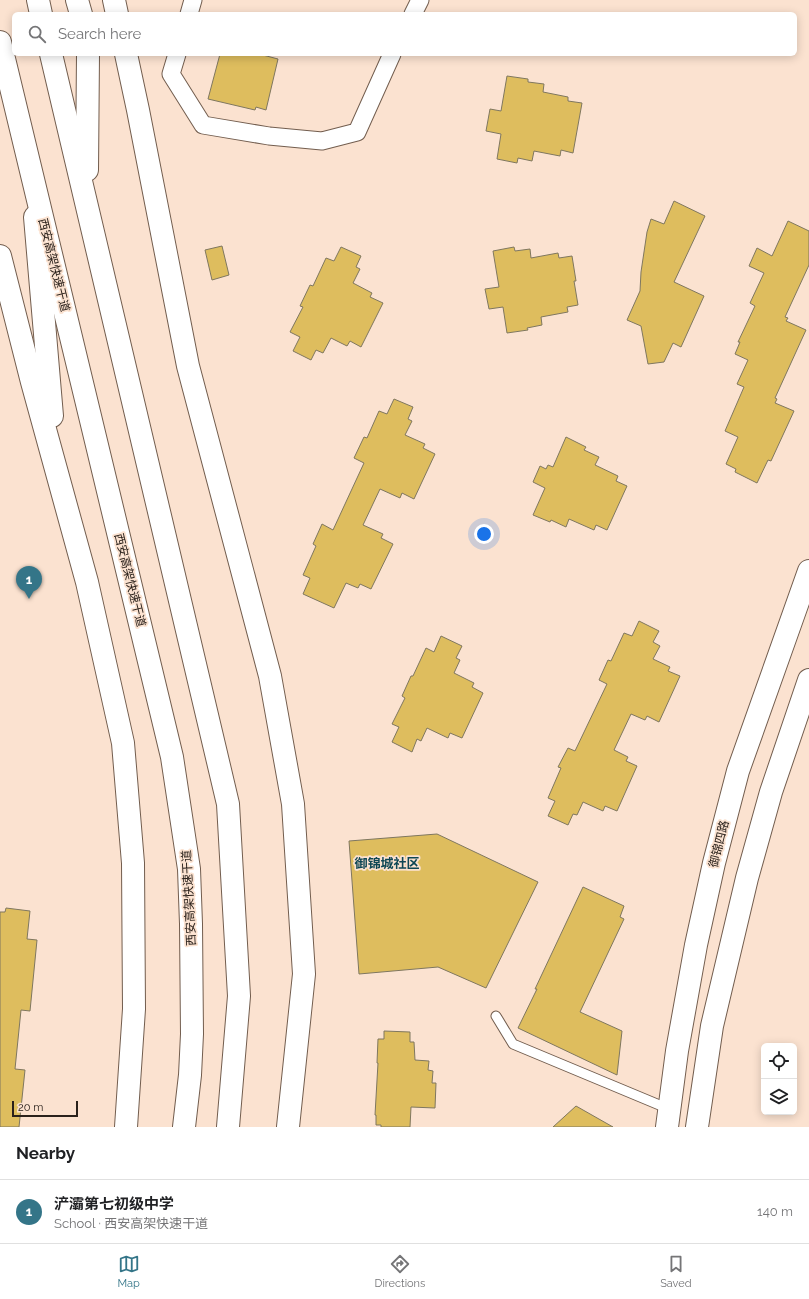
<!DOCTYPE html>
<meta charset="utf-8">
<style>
body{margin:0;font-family:Raleway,"Noto Sans SC",sans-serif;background:#f2f2f2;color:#202124}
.controls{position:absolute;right:12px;bottom:12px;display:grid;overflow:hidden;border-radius:6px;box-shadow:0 2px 10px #0003}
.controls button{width:36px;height:36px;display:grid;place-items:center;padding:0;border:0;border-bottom:1px solid #e0e0e0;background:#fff;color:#202124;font:20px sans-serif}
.scale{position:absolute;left:12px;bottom:10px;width:66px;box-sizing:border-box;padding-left:4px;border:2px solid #2a211b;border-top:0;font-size:11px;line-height:14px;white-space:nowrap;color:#2a211b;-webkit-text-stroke:3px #fbe2d0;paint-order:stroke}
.you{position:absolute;left:484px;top:534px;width:14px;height:14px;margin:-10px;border:3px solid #fff;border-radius:50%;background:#1a73e8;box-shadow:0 0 0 6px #1a73e833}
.badge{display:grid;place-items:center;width:26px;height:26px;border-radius:50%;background:#347588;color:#fff;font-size:13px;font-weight:700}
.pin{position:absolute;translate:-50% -33px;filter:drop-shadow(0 1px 2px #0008)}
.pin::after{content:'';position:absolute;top:21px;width:14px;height:12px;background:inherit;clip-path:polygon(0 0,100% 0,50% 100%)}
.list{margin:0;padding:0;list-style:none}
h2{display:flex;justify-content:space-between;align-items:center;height:52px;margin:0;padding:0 16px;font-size:17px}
h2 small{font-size:13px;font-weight:400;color:#757577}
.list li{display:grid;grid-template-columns:26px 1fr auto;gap:12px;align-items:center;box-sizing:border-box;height:64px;padding:0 16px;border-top:1px solid #e0e0e0}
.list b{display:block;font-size:15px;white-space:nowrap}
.list p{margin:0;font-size:13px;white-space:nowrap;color:#757577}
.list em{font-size:13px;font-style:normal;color:#757577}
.icon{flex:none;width:22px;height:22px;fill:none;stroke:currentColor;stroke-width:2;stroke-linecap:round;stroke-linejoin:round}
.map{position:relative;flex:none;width:809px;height:1127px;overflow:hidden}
.search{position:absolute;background:#fff;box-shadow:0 2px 10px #0003;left:12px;right:12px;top:12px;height:44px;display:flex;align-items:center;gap:10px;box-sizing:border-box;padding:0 14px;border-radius:6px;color:#757577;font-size:15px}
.sheet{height:116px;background:#fff}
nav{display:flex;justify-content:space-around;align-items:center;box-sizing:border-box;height:56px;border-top:1px solid #e0e0e0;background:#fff;font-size:11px;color:#757577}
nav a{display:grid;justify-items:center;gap:2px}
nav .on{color:#347588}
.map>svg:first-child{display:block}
</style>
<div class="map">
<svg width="809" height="1127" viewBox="0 0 809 1127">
<rect width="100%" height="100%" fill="#fbe2d0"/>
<!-- building -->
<g fill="#debd5e" stroke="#7f775f">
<polygon points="220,54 259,54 278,59 266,110 256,107 255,110 208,99"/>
<polygon points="507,76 528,79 528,82 544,84 543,92 568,97 568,101 582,103 573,153 561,150 560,156 534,151 532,161 518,158 517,163 497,159 501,134 486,131 490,109 501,111"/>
<polygon points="674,201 705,216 674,282 704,296 681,347 673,343 664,362 648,364 641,326 627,320 640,291 641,272 647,232 651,219 664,224"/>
<polygon points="788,221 809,231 809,265 785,317 788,318 786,321 806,330 775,398 777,399 775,403 794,411 771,461 768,460 757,483 735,472 736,469 726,464 738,437 725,431 744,387 737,384 748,360 735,354 740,342 738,342 755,306 750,303 764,273 749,266 757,248 772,256"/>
<polygon points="222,246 229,275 212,280 205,250"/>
<polygon points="341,247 361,256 356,267 360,269 353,283 372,293 370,297 383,303 361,347 350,341 347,346 331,338 323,353 316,350 311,360 293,351 300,337 290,332 303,307 300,306 310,285 313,286 326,258 334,261"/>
<polygon points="514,247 515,251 530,249 531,258 558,253 559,258 572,256 576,281 574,281 578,305 567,307 568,312 541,317 542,325 527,328 528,330 507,333 503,307 489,309 485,289 499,287 493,251"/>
<polygon points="394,399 413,407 408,419 412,421 405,435 425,444 423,448 435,454 414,499 402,493 400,498 380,489 363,525 383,534 381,538 393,544 371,589 360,584 358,588 346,583 334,608 303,594 310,578 303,575 316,546 313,544 322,524 333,530 364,463 354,458 364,437 367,438 379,411 387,414"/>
<polygon points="566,437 586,447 584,450 599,457 595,465 618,476 616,481 627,486 607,530 596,525 594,530 569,519 566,527 551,520 550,522 533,515 545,488 533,482 540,466 546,469 548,465 553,467"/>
<polygon points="639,621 659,631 653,642 660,646 653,659 670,667 668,671 680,676 659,722 647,716 645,720 631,714 614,750 628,757 626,761 637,766 617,811 605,806 603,811 583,802 577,815 573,814 568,825 548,816 555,801 548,798 561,768 558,767 568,748 575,751 607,684 599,680 608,660 611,661 624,633 632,636"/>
<polygon points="441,636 462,646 456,658 460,660 454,673 474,683 472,687 483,693 462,738 450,733 448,738 427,728 421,741 417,739 412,752 392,742 399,727 392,724 405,698 402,696 411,676 413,676 426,648 434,652"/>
<polygon points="437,834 538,882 486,988 438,967 359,974 349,841"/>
<polygon points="583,887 624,906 620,917 624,919 580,1012 622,1031 617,1075 518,1028 537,989 535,989"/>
<polygon points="6,908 30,911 27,939 37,940 30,1011 21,1010 15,1069 25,1070 19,1127 0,1127 0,912 5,912"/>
<polygon points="384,1031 410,1032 410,1042 414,1042 415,1060 429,1061 428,1070 433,1071 432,1083 436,1083 435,1108 411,1107 410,1127 381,1127 381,1125 376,1125 376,1115 375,1115 378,1063 377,1063 378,1039 384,1039"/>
<polygon points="576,1106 613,1127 553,1127"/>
</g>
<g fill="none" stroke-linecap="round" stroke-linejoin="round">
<!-- lane casing -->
<g stroke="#725d4e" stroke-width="11">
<polyline id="lane" points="496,1016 513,1044 669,1109"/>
</g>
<!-- street casing -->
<g stroke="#725d4e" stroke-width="19">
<g id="street">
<polyline points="189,14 193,0"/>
<polyline points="413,14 420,0"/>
<polyline points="177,54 171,74 203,125 269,136 322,141 357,132 392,54"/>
</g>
</g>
<!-- secondary casing -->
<g stroke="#725d4e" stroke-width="24">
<g id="secondary">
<polyline points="114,0 117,14"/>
<polyline points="126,54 138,110 188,366 270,676 293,804 304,974 288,1127"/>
<polyline points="35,217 52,416"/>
<polyline points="0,256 32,382 87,582 123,743 133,863 134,1009 126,1127"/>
<polyline points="667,1127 677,1051 696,945 714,863 738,771 809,571"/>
<polyline points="697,1127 712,1026 747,878 771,792 809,680"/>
</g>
</g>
<!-- highway casing -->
<g stroke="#725d4e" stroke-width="24">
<g id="highway">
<polyline points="38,0 41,14"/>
<polyline points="77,0 81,14"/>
<polyline points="0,42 172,757 189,869 191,924 192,1034 190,1075 184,1127"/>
<polyline points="51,54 228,804 239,996 228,1127"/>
<polyline points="87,170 88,54"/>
</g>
</g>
<!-- lane -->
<use href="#lane" stroke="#fff" stroke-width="9"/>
<!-- street -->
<use href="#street" stroke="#fff" stroke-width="17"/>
<!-- secondary -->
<use href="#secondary" stroke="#fff" stroke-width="22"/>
<!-- highway -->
<use href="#highway" stroke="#fff" stroke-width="22"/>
</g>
<g text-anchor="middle" stroke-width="3.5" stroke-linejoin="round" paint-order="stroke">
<!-- street labels -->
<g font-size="12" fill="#2a211b" stroke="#fbe2d0">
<text transform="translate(54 265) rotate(76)" y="4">西安高架快速干道</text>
<text transform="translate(130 580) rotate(76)" y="4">西安高架快速干道</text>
<text transform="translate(719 844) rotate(-76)" y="4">御锦四路</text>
<text transform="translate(189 898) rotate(-93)" y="4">西安高架快速干道</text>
</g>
<!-- neighbourhood labels -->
<g font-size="13" font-weight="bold" fill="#0e4654" stroke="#fbe2d0">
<text x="387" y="868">御锦城社区</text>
</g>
</g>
</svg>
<div class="controls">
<button><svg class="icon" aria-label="locate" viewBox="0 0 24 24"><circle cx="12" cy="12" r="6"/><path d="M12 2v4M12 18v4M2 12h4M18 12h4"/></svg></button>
<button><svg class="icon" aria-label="layers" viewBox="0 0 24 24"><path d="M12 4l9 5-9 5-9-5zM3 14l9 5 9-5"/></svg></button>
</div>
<div class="scale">20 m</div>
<div class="you"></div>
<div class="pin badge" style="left:29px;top:599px">1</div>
<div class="search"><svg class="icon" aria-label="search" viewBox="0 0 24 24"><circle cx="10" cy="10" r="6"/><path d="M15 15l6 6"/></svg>Search here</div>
</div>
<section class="sheet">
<h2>Nearby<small></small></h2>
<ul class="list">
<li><span class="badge">1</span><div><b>浐灞第七初级中学</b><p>School · 西安高架快速干道</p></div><em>140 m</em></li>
</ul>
</section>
<nav>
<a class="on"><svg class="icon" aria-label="map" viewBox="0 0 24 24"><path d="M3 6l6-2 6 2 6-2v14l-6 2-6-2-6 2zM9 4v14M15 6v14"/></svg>Map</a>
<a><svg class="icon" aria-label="directions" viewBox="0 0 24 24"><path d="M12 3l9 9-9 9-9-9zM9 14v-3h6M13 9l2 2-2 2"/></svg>Directions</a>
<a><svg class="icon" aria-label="saved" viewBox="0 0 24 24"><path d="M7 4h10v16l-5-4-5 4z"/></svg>Saved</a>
</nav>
